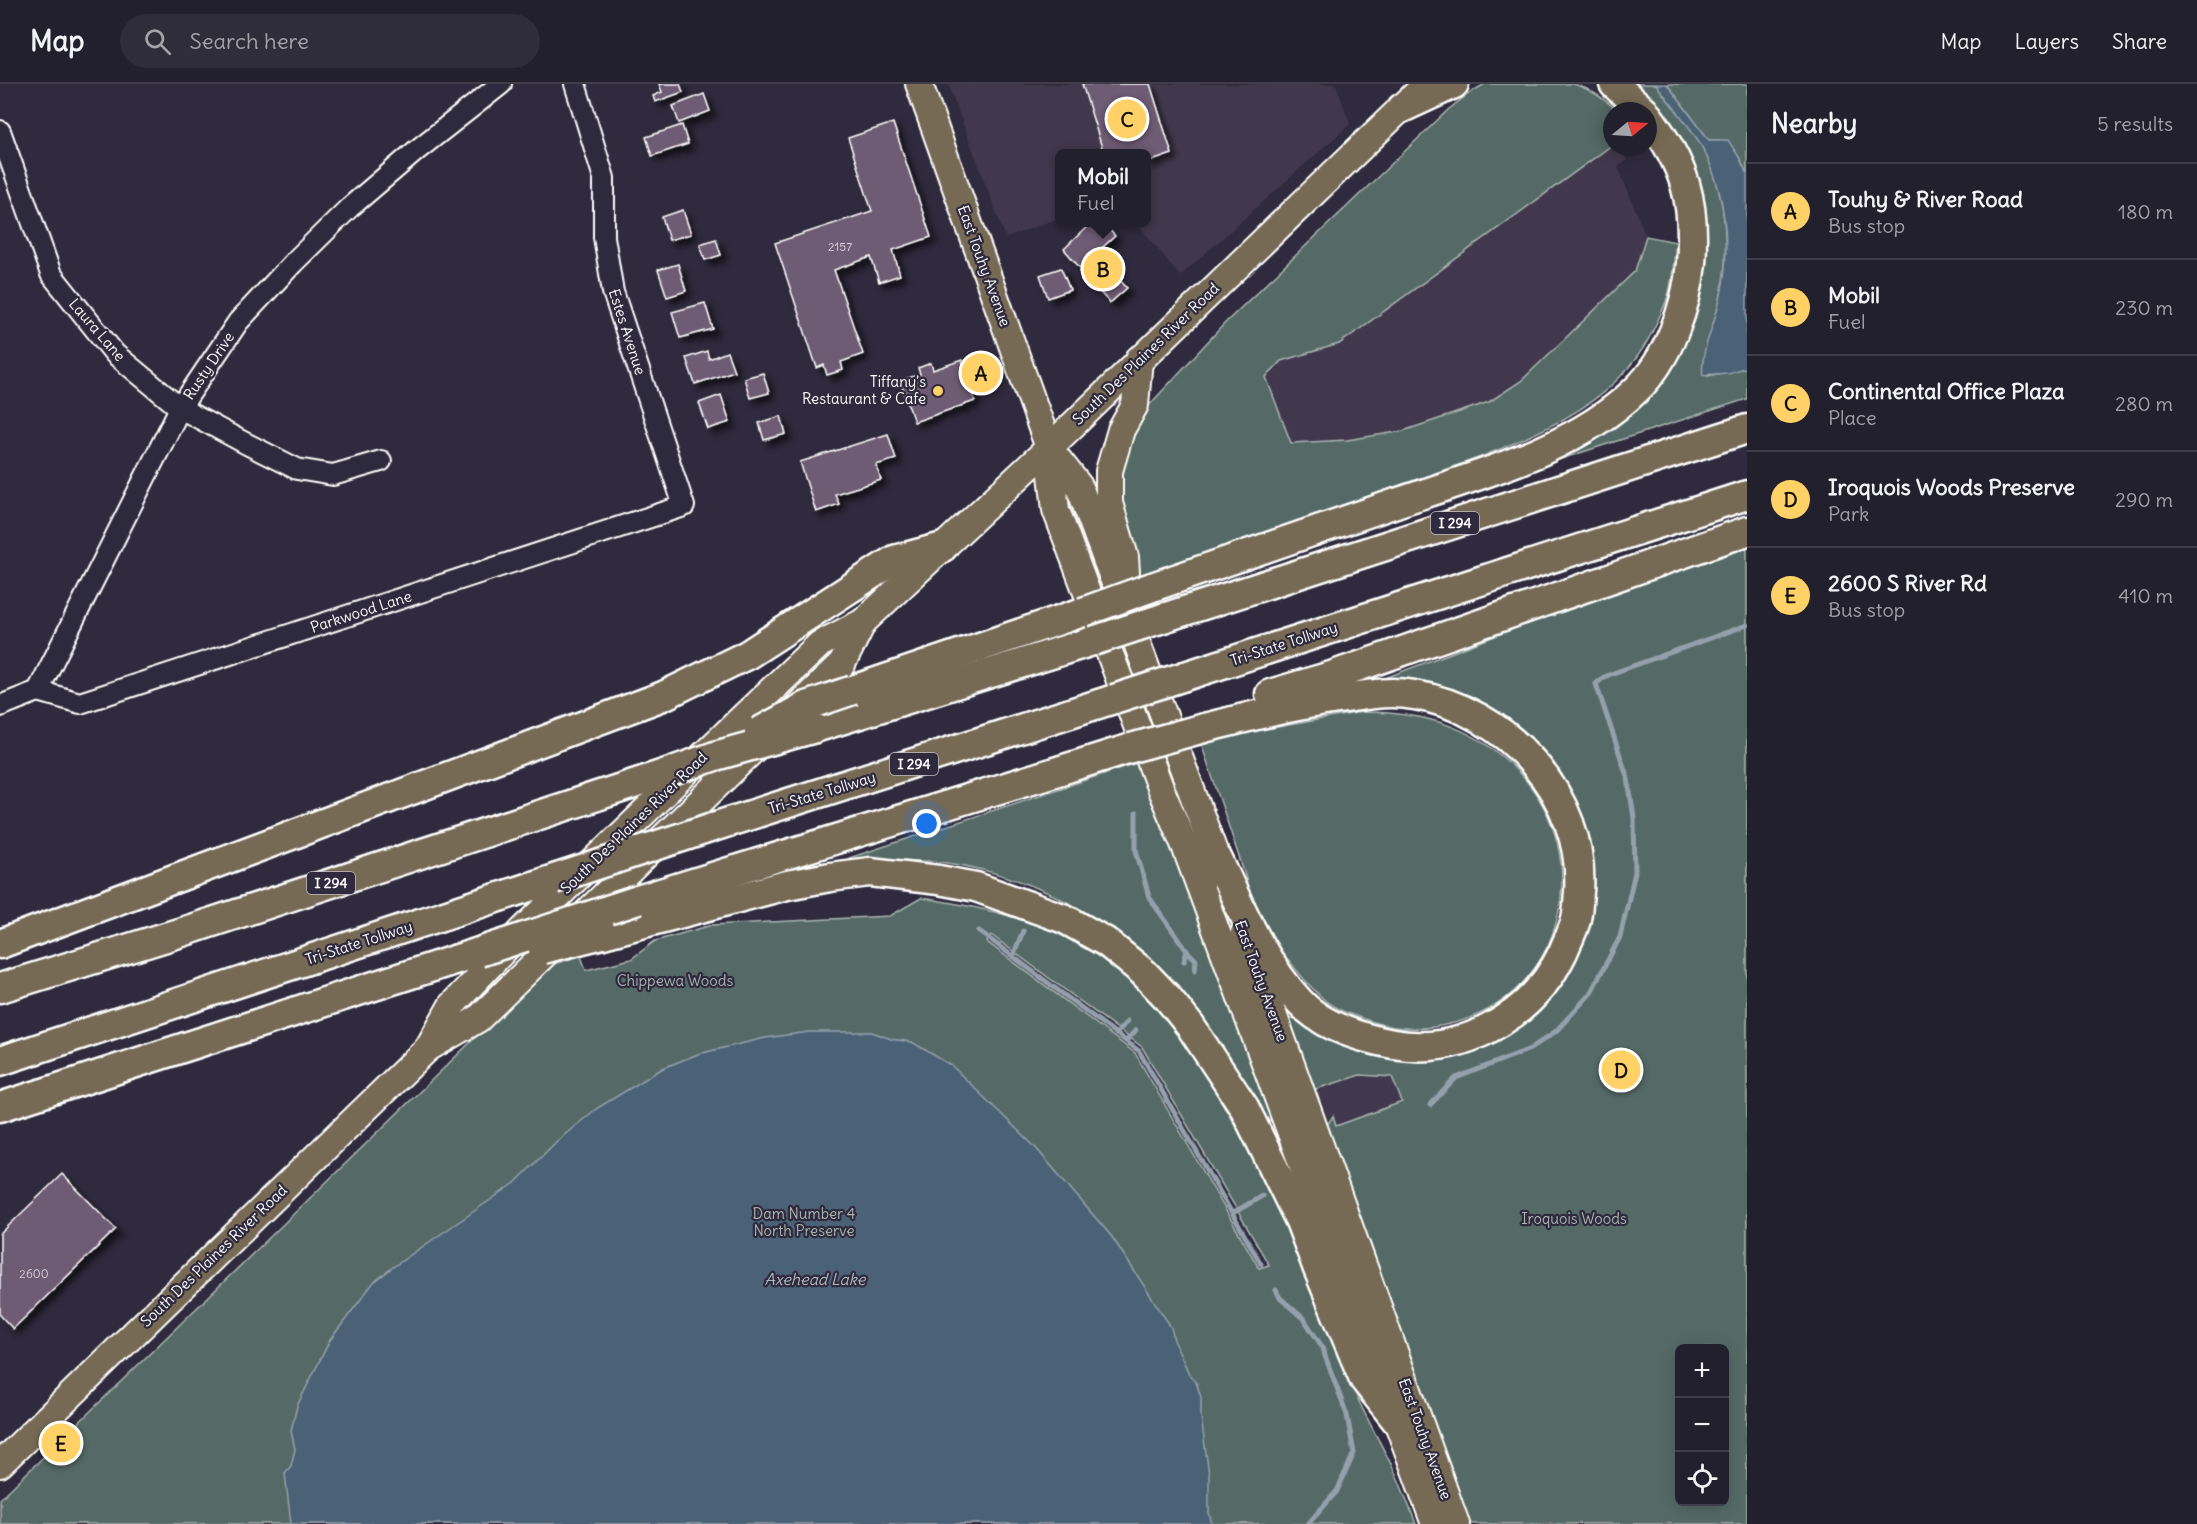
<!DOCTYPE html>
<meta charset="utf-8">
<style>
body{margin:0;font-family:Delius,sans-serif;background:#2f2d3a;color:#f1f3f6}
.controls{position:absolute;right:18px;bottom:18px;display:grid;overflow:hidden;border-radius:9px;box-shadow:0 3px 15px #0003}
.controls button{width:54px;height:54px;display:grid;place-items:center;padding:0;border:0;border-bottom:2px solid #403e4a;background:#23202e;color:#f1f3f6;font:30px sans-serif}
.compass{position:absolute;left:1603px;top:18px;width:54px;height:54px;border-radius:50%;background:#23202e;box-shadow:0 3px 15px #0003;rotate:72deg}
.you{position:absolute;left:927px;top:740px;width:21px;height:21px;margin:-15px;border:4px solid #fff;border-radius:50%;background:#1a73e8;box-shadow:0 0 0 9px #1a73e833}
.badge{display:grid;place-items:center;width:39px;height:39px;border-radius:50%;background:#ffd166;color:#111;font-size:20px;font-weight:700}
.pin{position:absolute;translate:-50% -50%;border:3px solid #fff;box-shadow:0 2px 6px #0006}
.popup{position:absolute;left:1055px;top:65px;width:96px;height:78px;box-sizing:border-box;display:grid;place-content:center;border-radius:9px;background:#23202e;filter:drop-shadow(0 2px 4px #0005);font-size:20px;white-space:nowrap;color:#a3a3aa}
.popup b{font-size:22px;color:#f1f3f6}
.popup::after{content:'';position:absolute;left:50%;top:100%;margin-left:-12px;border:12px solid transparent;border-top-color:#23202e}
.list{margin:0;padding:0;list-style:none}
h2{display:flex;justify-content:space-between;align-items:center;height:78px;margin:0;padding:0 24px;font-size:26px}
h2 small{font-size:20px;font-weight:400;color:#a3a3aa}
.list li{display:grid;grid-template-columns:39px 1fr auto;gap:18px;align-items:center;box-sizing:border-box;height:96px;padding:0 24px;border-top:2px solid #403e4a}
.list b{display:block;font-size:22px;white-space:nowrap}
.list p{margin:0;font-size:20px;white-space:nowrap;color:#a3a3aa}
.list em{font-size:20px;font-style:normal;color:#a3a3aa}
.icon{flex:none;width:33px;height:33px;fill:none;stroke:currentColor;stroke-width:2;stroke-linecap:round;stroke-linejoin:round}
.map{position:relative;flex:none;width:1747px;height:1440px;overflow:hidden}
header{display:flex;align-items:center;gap:36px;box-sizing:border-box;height:84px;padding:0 30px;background:#23202e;border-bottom:2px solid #403e4a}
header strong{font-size:28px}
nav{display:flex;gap:33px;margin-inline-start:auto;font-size:21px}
.search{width:420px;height:54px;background:#2f2d3a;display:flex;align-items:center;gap:15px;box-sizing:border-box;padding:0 21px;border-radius:33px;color:#a3a3aa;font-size:22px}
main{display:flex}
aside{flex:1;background:#23202e}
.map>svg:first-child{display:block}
</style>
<header>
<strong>Map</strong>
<div class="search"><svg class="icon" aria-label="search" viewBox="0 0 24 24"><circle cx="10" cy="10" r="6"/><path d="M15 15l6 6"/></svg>Search here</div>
<nav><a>Map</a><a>Layers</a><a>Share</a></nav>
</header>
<main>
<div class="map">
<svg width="1747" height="1440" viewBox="0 0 1747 1440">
<defs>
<filter id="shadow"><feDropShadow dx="5.5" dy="5.5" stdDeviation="3" flood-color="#0009"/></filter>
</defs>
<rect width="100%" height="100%" fill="#2f2a3d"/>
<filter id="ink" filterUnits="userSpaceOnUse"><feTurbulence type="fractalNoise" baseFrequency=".0167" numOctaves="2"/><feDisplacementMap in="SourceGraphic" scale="12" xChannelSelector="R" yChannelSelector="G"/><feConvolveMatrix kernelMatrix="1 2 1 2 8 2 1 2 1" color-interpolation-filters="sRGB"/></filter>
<g filter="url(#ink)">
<!-- built -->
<g fill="#42394e">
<polygon points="948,0 1336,0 1350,40 1180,192 1137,139 1146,138 1146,70 1060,70 1059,134 1006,154"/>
<polygon points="1612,53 1612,63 1619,63 1627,76 1618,83 1646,152 1612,254 1509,335 1163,448 1171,327"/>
<polygon points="1360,991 1393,993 1403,1018 1323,1047 1310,1007"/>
</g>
<!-- green -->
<g fill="#556b66" stroke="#aab5b2" stroke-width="1.5" fill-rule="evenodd">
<path d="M1485,0H1574C1590,5 1605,15 1618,27H1612V61L1339,260L1281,277L1266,293L1291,359L1347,356L1403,347L1489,318L1521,297L1635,187L1646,152L1676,158C1674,174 1673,192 1669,208C1667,218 1661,229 1657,238C1624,315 1551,344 1478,374L1140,492L1121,433V375L1142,329L1225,239L1449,25L1471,8Z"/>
<path d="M1636,0H1656C1670,20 1691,42 1702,63C1726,107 1730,162 1721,211C1716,238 1702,263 1703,291L1708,292L1747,283V315L1558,376L1556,372C1589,337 1621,303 1654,268C1667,255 1684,241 1695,225C1700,217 1701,203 1703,194C1718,126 1689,44 1636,0Z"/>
<polygon points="1667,0 1747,0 1747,90 1739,73 1719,56 1709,56"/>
<path d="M1747,464V1440H1466L1323,1047L1333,1032L1336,1042L1402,1018L1392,993L1360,991L1310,1007L1285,938L1299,932L1463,967L1588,833L1546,674L1377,597L1561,527ZM1680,1264H1724V1418H1680Z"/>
<path d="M1362,628C1426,628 1478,643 1522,692C1595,774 1565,910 1454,939C1427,946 1400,947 1373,938C1358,933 1341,928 1327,918C1313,907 1301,892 1290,878C1281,866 1269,854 1262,841C1253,825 1249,803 1243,785C1229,743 1215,701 1201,659L1244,649Z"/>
<path d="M1140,678L1174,760L1273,1036L1267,1038C1232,994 1197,950 1162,906C1149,890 1131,861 1116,849C1067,811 1002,786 941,778C911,775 880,777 850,779L849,774Z"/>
<path d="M921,814C984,823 1051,838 1103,876C1146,906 1179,950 1207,994C1270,1093 1311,1201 1355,1309C1367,1335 1381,1360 1394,1386C1402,1403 1409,1422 1416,1440H0V1415L550,881L581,872L586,886L631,875L655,857L712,841L890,832ZM991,851L1142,963L1269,1181L1259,1184L1135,969L987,858Z"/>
</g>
<!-- water -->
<g fill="#4c6276" stroke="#94a1ad" stroke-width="1.5">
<path d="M1656,0H1667L1709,56H1728L1739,73L1747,90V283L1728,289L1703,291C1699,269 1717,235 1721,211C1731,162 1726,108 1702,63C1691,42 1670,20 1656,0Z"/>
<polygon points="809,948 872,948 891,955 912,958 952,982 1035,1063 1112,1153 1171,1243 1174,1256 1189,1290 1196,1298 1201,1313 1201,1333 1209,1391 1209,1429 1212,1440 291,1440 285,1389 291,1382 295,1365 291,1347 297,1322 330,1256 373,1199 393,1183 515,1099 557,1057 596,1025 663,984 698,970 765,954"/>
</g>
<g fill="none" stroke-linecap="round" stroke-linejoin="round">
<!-- stream -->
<g stroke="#94a1ad" stroke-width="5">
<polyline points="1136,729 1136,766 1149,813 1187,867 1184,877"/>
<polyline points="979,847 1139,967 1261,1180"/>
<polyline points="1187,867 1196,876 1195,886"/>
<polyline points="1013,872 1023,847"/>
<polyline points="1116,950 1127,937"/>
<polyline points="1126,957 1136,946"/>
<polyline points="1430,1021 1456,994 1530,965 1556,947 1590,910 1620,853 1635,788 1634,734 1628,695 1596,600 1604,593 1616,588 1747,541"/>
<polyline points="1233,1129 1262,1112"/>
<polyline points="1276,1206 1280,1214 1304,1235 1321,1261 1347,1331 1354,1369 1337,1407 1308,1440"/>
</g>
</g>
<!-- building -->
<g fill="#6e5c75" stroke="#fff" stroke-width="1.5" filter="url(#shadow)">
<polygon points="659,0 680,0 683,8 655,18 653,12 662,8"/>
<polygon points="1082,0 1150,0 1172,70 1146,79 1146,70 1104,70"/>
<polygon points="704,10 710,27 679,39 673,22"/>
<polygon points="893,39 931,153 893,166 900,191 879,198 871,173 834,186 863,270 841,278 843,286 827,291 824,281 817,284 775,159 872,127 848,54"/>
<polygon points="682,41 688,60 652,72 646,53"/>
<polygon points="683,126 691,150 669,156 662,133"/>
<polygon points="1092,138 1102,138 1115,152 1080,184 1064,165"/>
<polygon points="716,155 721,171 705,176 700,160"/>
<polygon points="1097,171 1127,204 1110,219 1080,187"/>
<polygon points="678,180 686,207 667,213 658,186"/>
<polygon points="1061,184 1070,206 1048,214 1040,191"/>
<polygon points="705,219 713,245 680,254 672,228"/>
<polygon points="707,267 709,275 727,268 734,287 695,300 686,274"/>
<polygon points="962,276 975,317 914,338 900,297 920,290 918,284 931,279 933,286"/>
<polygon points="763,289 769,309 750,314 744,294"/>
<polygon points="721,311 730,338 708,345 699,319"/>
<polygon points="781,332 786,350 764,356 759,339"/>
<polygon points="888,350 896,375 876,381 881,396 835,410 839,420 816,428 800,378"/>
<polygon points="62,1090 116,1145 13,1245 0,1231 0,1150"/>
</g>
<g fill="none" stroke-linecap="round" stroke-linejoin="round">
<!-- minor casing -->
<g stroke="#fff" stroke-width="24">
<g id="minor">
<polyline points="0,47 51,190 115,270 180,324 245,359 297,385 333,391 381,377"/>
<polyline points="38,607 80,619 684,422 613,208 604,153 604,94 575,0"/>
<polyline points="0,622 38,607 180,324 238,238 293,179 349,124 417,66 501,0"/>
</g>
</g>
<!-- major casing -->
<g stroke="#fff" stroke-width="30">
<g id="major">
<polyline points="919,0 1049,364 1056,426 1161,706 1185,762 1435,1440"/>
<polyline points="1049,364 1079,402 1223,792"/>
<polyline points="1127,504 1125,473 1109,419 1109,387 1121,346 1135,321 1139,275"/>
<polyline points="794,626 842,580 863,538"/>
<polyline points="1244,849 1456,1440"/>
<polyline points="428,964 452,921 523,846 743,633 820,560 863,538 1049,364 1417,9"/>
<polyline points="0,1380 428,964 478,935 763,656"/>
</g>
</g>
<!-- highway casing -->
<g stroke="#fff" stroke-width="33">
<g id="highway">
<polyline points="1614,0 1644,27"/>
<polyline points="1402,24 1454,0"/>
<path d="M1152,503C1233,475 1315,447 1396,419C1477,391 1573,367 1636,306C1668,276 1687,222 1691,179C1696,118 1685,81 1648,32"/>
<polyline points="1163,534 1747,345"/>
<polyline points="1185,592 1747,411"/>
<polyline points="853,606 1083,528"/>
<polyline points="1270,610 1331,592 1747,447"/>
<polyline points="815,644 1093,557"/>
<path d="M1204,644C1253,632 1301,619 1352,613C1372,610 1393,607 1414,611C1506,625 1586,713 1579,808C1578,818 1578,829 1575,839C1572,849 1567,858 1563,868C1549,897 1530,920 1502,937C1469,958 1432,967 1393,960C1361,954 1323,943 1300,918C1262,878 1241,823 1217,774"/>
<polyline points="713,743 1114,615"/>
<path d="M638,816C802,765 967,716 1131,664"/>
<polyline points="603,850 787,801 830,793 870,788 939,796 976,803 1065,835 1106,858 1143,888 1168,914 1191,943 1244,1023 1300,1137 1318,1185 1364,1295 1397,1337"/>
<polyline points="0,860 663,612 747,571 894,476 943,463"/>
<polyline points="0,904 182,848 661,691"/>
<polyline points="0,977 554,795"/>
<polyline points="0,1023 479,868"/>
</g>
</g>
<!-- minor -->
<use href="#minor" stroke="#2f2a3d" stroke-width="20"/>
<!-- major -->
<use href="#major" stroke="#776a54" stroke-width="26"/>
<!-- highway -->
<use href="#highway" stroke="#776a54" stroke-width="28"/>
<!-- highway-bridge casing -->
<g stroke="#fff" stroke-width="33" stroke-linecap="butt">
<g id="highway-bridge">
<polyline points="1083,528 1152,503"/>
<polyline points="1093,557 1163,534"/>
<polyline points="1114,615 1185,592"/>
<polyline points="759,648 806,622 853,606"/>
<polyline points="1131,664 1204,644"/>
<polyline points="661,691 715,672 815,644"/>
<polyline points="554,795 713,743"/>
<polyline points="543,865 603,850"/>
<polyline points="479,868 638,816"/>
</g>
</g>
<!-- highway-bridge -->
<use href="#highway-bridge" stroke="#776a54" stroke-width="28"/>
</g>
</g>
<!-- markers -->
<circle fill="#ffd166" stroke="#2f2a3d" stroke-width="2" cx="938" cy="307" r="6"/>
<g text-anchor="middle" stroke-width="4.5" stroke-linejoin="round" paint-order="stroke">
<!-- number labels -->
<g font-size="12" fill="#dbd6dc">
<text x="840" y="167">2157</text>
<text x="34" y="1194">2600</text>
</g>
<!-- shield labels -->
<g fill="#2f2a3d" stroke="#c1bfc5" stroke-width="1.5">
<rect x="1431" y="428" width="48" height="22" rx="4.5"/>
<rect x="890" y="669" width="48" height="22" rx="4.5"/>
<rect x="307" y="788" width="48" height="22" rx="4.5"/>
</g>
<g font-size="14" font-weight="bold" fill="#fff">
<text x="1455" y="444">I 294</text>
<text x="914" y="685">I 294</text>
<text x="331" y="804">I 294</text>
</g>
<!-- street labels -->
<g font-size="15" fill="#fff" stroke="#2f2a3d">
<text transform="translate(984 182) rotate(70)" y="5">East Touhy Avenue</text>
<text transform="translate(97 246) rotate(49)" y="5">Laura Lane</text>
<text transform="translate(627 248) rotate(72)" y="5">Estes Avenue</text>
<text transform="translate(1146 270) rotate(-44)" y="5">South Des Plaines River Road</text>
<text transform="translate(209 282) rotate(-56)" y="5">Rusty Drive</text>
<text transform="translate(361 528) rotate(-18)" y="5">Parkwood Lane</text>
<text transform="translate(1284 560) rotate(-18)" y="5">Tri-State Tollway</text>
<text transform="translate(822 709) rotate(-17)" y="5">Tri-State Tollway</text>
<text transform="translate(634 739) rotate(-44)" y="5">South Des Plaines River Road</text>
<text transform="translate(359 859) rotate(-18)" y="5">Tri-State Tollway</text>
<text transform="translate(1261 897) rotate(70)" y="5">East Touhy Avenue</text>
<text transform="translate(214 1172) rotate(-44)" y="5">South Des Plaines River Road</text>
<text transform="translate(1425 1355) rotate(70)" y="5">East Touhy Avenue</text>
</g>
<!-- poi labels -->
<g font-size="15" fill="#fff" stroke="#2f2a3d" text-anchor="end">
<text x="926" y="303">Tiffany's<tspan x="926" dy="17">Restaurant &amp; Cafe</tspan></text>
</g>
<!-- park labels -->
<g font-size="15" fill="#aab5b2" stroke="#2f2a3d">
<text x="675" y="902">Chippewa Woods</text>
<text x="804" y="1135">Dam Number 4<tspan x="804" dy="17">North Preserve</tspan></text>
<text x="1574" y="1140">Iroquois Woods</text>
</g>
<!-- water labels -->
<g font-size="16" font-style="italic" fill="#aeb8c1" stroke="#2f2a3d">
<text x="815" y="1201">Axehead Lake</text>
</g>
</g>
</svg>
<div class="controls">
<button>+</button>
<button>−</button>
<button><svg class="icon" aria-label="locate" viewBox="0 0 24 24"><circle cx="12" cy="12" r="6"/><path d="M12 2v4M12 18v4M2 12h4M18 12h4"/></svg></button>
</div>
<svg class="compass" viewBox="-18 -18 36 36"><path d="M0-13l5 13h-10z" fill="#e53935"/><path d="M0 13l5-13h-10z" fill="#a3a3aa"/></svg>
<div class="you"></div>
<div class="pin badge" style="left:981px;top:289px">A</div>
<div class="pin badge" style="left:1103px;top:185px">B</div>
<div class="popup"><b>Mobil</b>Fuel</div>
<div class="pin badge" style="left:1127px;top:35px">C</div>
<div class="pin badge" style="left:1621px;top:986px">D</div>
<div class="pin badge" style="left:61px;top:1359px">E</div>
</div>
<aside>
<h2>Nearby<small>5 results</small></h2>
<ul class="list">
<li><span class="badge">A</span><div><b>Touhy &amp; River Road</b><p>Bus stop</p></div><em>180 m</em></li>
<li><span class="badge">B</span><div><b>Mobil</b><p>Fuel</p></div><em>230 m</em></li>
<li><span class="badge">C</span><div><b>Continental Office Plaza</b><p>Place</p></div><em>280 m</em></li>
<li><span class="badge">D</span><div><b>Iroquois Woods Preserve</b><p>Park</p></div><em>290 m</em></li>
<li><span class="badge">E</span><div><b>2600 S River Rd</b><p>Bus stop</p></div><em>410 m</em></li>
</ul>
</aside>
</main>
